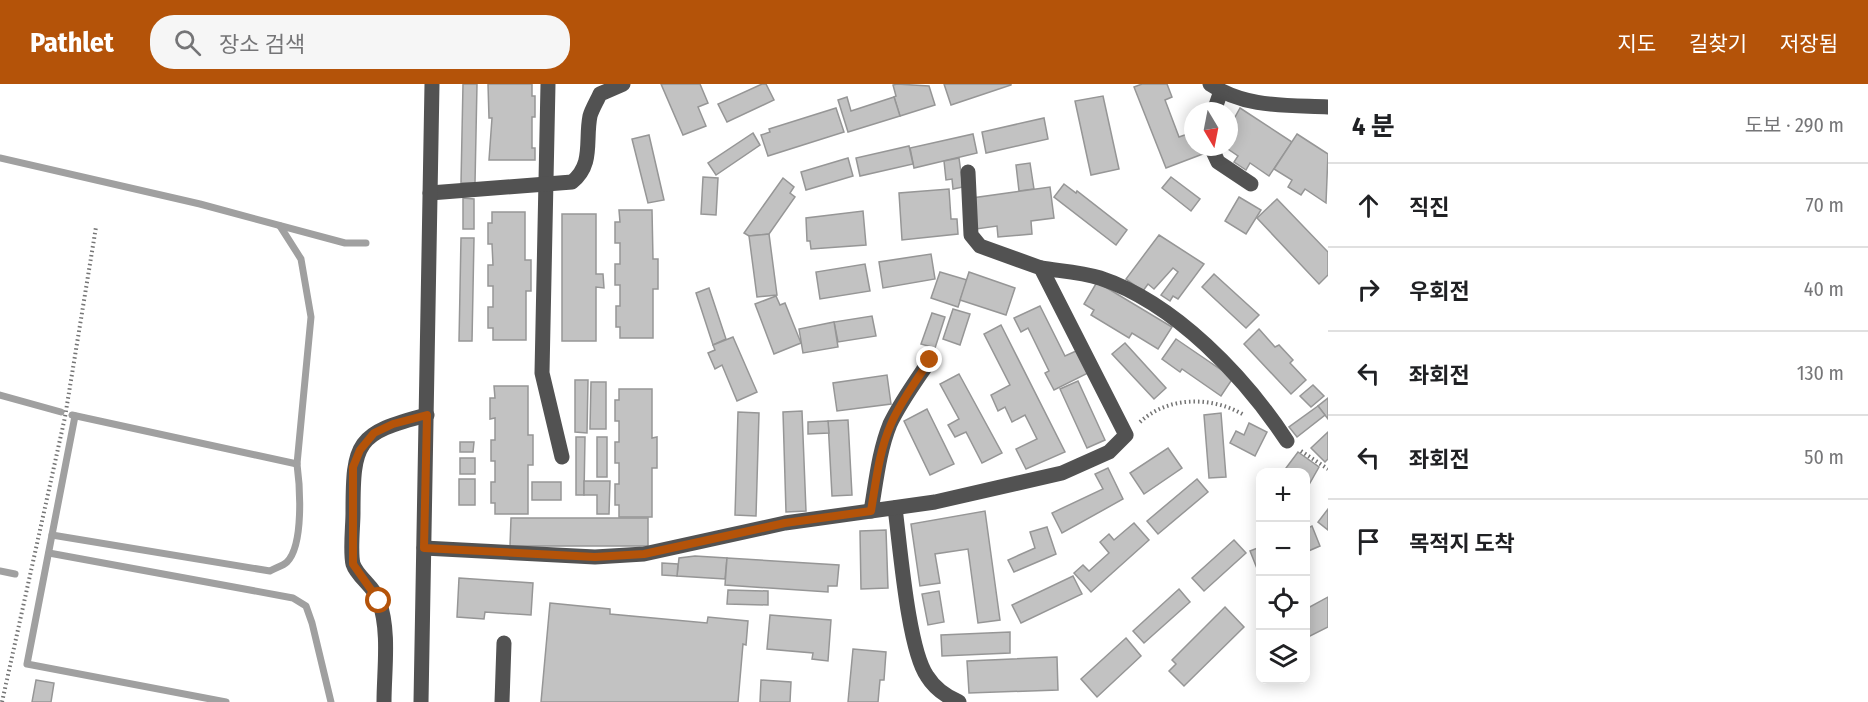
<!DOCTYPE html>
<html lang="ko">
<meta charset="utf-8">
<style>
body{margin:0;font-family:"Fira Sans Condensed","Noto Sans KR",sans-serif;background:#f6f6f6;color:#202124}
.controls{position:absolute;right:18px;bottom:18px;display:grid;overflow:hidden;border-radius:12px;box-shadow:0 3px 15px #0003}
.controls button{width:54px;height:54px;display:grid;place-items:center;padding:0;border:0;border-bottom:2px solid #e0e0e0;background:#fff;color:#202124;font:30px sans-serif}
.compass{position:absolute;left:1184px;top:18px;width:54px;height:54px;border-radius:50%;background:#fff;box-shadow:0 3px 15px #0003;rotate:170deg}
.stop{position:absolute;width:18px;height:18px;margin:-14px;border:4px solid #b45309;border-radius:50%;background:#fff}
.stop.end{background:#b45309;border-color:#fff;box-shadow:0 2px 6px #0008}
.list{margin:0;padding:0;list-style:none}
h2{display:flex;justify-content:space-between;align-items:center;height:78px;margin:0;padding:0 24px;font-size:26px}
h2 small{font-size:20px;font-weight:400;color:#757577}
.list li{display:grid;grid-template-columns:39px 1fr auto;gap:18px;align-items:center;box-sizing:border-box;height:84px;padding:0 24px;border-top:2px solid #e0e0e0}
.list b{display:block;font-size:22px;white-space:nowrap}
.list em{font-size:20px;font-style:normal;color:#757577}
.icon{flex:none;width:33px;height:33px;fill:none;stroke:currentColor;stroke-width:2;stroke-linecap:round;stroke-linejoin:round}
.map{position:relative;flex:none;width:1328px;height:618px;overflow:hidden}
header{display:flex;align-items:center;gap:36px;box-sizing:border-box;height:84px;padding:0 30px;background:#b45309;color:#fff}
header strong{font-size:28px}
nav{display:flex;gap:33px;margin-inline-start:auto;font-size:21px}
.search{width:420px;height:54px;background:#f6f6f6;display:flex;align-items:center;gap:15px;box-sizing:border-box;padding:0 21px;border-radius:24px;color:#757577;font-size:22px}
main{display:flex}
aside{flex:1;background:#fff}
.map>svg:first-child{display:block}
</style>
<header>
<strong>Pathlet</strong>
<div class="search"><svg class="icon" aria-label="search" viewBox="0 0 24 24"><circle cx="10" cy="10" r="6"/><path d="M15 15l6 6"/></svg>장소 검색</div>
<nav><a>지도</a><a>길찾기</a><a>저장됨</a></nav>
</header>
<main>
<div class="map">
<svg width="1328" height="618" viewBox="0 0 1328 618">
<rect width="100%" height="100%" fill="#fff"/>
<g fill="none" stroke-linecap="round" stroke-linejoin="round">
<!-- stream -->
<g stroke="#a0a0a0" stroke-width="7">
<polyline points="0,74 200,120 345,159 366,159"/>
<polyline points="0,311 61,328"/>
<polyline points="72,331 297,380"/>
<polyline points="75,332 27,580 226,618"/>
<path d="M52,451L270,487C275,484 283,482 287,478C304,461 300,402 297,380L311,233L301,175L280,142"/>
<polyline points="49,469 293,514 306,522 312,539 331,618"/>
<polyline points="0,487 15,490"/>
</g>
</g>
<!-- building -->
<g fill="#c2c2c2" stroke="#969696" stroke-width="1.5">
<polygon points="463,0 477,0 475,99 461,99"/>
<polygon points="488,0 532,0 532,12 535,12 535,33 532,33 532,64 535,64 535,76 489,76 492,34 489,34"/>
<polygon points="661,0 700,0 708,19 698,23 706,42 683,51"/>
<polygon points="762,0 766,0 774,16 727,38 718,20"/>
<polygon points="897,0 929,2 935,21 900,32 894,13 896,12 893,1"/>
<polygon points="944,0 1011,0 1011,1 951,21"/>
<polygon points="1142,0 1167,0 1172,13 1165,16 1179,53 1193,48 1193,63 1206,63 1208,68 1166,84 1134,3"/>
<polygon points="1103,12 1119,85 1091,91 1075,17"/>
<polygon points="847,13 851,27 894,13 900,32 848,48 838,16"/>
<polygon points="836,24 844,48 768,72 761,51 770,48 769,45"/>
<polygon points="1240,24 1292,58 1269,92 1250,79 1246,86 1234,78 1238,72 1225,63 1229,63 1229,44"/>
<polygon points="1044,34 1048,55 986,69 982,48"/>
<polygon points="753,49 760,61 716,91 708,79"/>
<polygon points="973,50 977,69 914,84 910,64"/>
<polygon points="1297,50 1328,70 1326,119 1305,105 1301,111 1288,103 1292,96 1274,85"/>
<polygon points="649,51 664,116 648,119 632,55"/>
<polygon points="909,62 913,80 860,92 856,74"/>
<polygon points="848,74 853,92 806,106 801,88"/>
<polygon points="959,74 963,103 953,105 952,95 946,96 944,77"/>
<polygon points="1030,79 1034,105 1019,107 1016,81"/>
<polygon points="703,93 718,94 716,131 701,130"/>
<polygon points="1171,93 1200,115 1191,127 1162,104"/>
<polygon points="783,94 794,103 790,109 795,113 769,150 749,152 744,149"/>
<polygon points="1064,100 1076,109 1077,107 1127,146 1116,161 1054,113"/>
<polygon points="1050,103 1054,134 1031,137 1032,150 998,153 997,142 976,145 972,114"/>
<polygon points="949,105 951,135 957,135 958,150 902,156 899,109"/>
<polygon points="1239,113 1261,126 1246,150 1225,137"/>
<polygon points="463,114 474,115 474,145 463,145"/>
<polygon points="1277,115 1328,168 1328,191 1319,200 1257,134"/>
<polygon points="619,126 652,126 653,175 658,175 658,205 653,205 653,254 620,254 620,243 616,243 616,222 620,222 620,201 615,201 615,180 620,180 620,159 615,159 615,138 620,138"/>
<polygon points="863,127 866,161 811,165 810,157 807,157 806,134"/>
<polygon points="492,128 525,128 525,176 531,176 531,207 526,207 526,256 493,256 493,244 488,244 488,223 493,223 493,202 488,202 488,181 493,181 492,160 488,160 488,139 492,139"/>
<polygon points="562,130 596,130 596,190 603,190 604,204 596,203 596,257 562,257"/>
<polygon points="769,150 777,211 757,213 749,152"/>
<polygon points="1159,151 1204,180 1178,215 1173,212 1170,217 1161,211 1178,188 1173,184 1154,205 1148,200 1143,207 1126,195"/>
<polygon points="461,154 474,154 472,257 459,257"/>
<polygon points="931,170 935,195 883,204 879,178"/>
<polygon points="865,180 870,207 820,215 816,188"/>
<polygon points="940,188 967,196 958,223 931,214"/>
<polygon points="969,188 1015,204 1006,231 960,216"/>
<polygon points="1214,190 1259,231 1246,244 1202,203"/>
<polygon points="1097,198 1172,243 1158,265 1132,249 1129,254 1091,231 1094,226 1084,220"/>
<polygon points="709,204 726,255 713,261 696,209"/>
<polygon points="776,212 780,221 785,219 801,259 774,270 755,220"/>
<polygon points="1040,222 1065,272 1076,267 1088,289 1054,306 1045,289 1049,287 1028,244 1021,248 1014,234"/>
<polygon points="953,225 970,230 960,261 943,255"/>
<polygon points="932,229 945,233 935,264 921,260"/>
<polygon points="872,232 876,252 838,258 834,238"/>
<polygon points="834,238 838,263 803,269 799,245"/>
<polygon points="1001,241 1065,368 1026,385 1016,365 1037,355 1025,331 1012,338 1005,323 998,327 991,311 1010,301 984,250"/>
<polygon points="1259,245 1275,263 1279,261 1293,276 1290,279 1306,296 1291,310 1244,260"/>
<polygon points="733,253 757,308 737,317 722,281 715,285 708,269 715,266 713,261"/>
<polygon points="1176,255 1233,294 1221,312 1182,285 1180,288 1162,275"/>
<polygon points="1125,259 1166,304 1154,315 1112,270"/>
<polygon points="959,290 1002,369 982,379 966,348 955,353 948,341 959,335 940,300"/>
<polygon points="887,291 891,320 837,327 833,299"/>
<polygon points="575,296 588,296 587,349 575,348"/>
<polygon points="1078,297 1105,356 1087,364 1060,305"/>
<polygon points="591,298 606,298 606,345 590,345"/>
<polygon points="1313,301 1324,312 1311,323 1300,312"/>
<polygon points="494,302 528,302 528,351 533,351 533,381 528,381 528,430 495,430 495,419 491,419 491,398 495,398 495,377 491,377 491,356 495,356 495,334 490,335 490,314 495,314"/>
<polygon points="619,305 652,305 652,354 657,353 657,384 652,384 652,433 619,433 619,421 615,421 615,400 619,400 619,379 615,379 615,358 619,358 619,337 615,337 615,316 619,316"/>
<polygon points="1328,314 1328,335 1318,322"/>
<polygon points="1318,322 1325,331 1297,353 1289,343"/>
<polygon points="927,325 954,380 930,391 904,337"/>
<polygon points="802,327 806,427 786,428 783,328"/>
<polygon points="738,328 759,329 756,432 735,431"/>
<polygon points="1221,329 1226,393 1209,394 1204,331"/>
<polygon points="848,336 852,411 832,412 828,337"/>
<polygon points="828,337 829,349 808,350 808,338"/>
<polygon points="1249,339 1267,348 1255,372 1230,359 1236,347 1244,351"/>
<polygon points="1328,348 1328,375 1325,378 1311,364"/>
<polygon points="576,353 585,353 584,411 576,411"/>
<rect x="597" y="353" width="10" height="40"/>
<polygon points="460,358 474,358 473,368 460,368"/>
<polygon points="1168,364 1182,384 1144,410 1130,389"/>
<polygon points="1298,368 1319,383 1306,406 1306,388 1283,388"/>
<rect x="460" y="374" width="15" height="16"/>
<polygon points="1108,384 1123,415 1062,449 1052,429 1103,405 1095,390"/>
<rect x="459" y="395" width="16" height="26"/>
<polygon points="1197,395 1208,408 1158,450 1147,437"/>
<polygon points="584,397 610,397 609,430 597,430 597,411 584,411"/>
<rect x="532" y="398" width="29" height="18"/>
<polygon points="1328,425 1328,446 1318,438"/>
<polygon points="985,427 1000,536 978,539 968,465 935,470 940,499 920,502 911,440"/>
<polygon points="511,434 648,434 648,462 510,462"/>
<polygon points="1134,439 1149,456 1091,508 1074,489 1083,481 1089,487 1109,469 1100,458 1109,450 1114,456"/>
<polygon points="1312,442 1320,462 1306,468 1306,445"/>
<polygon points="1047,443 1056,470 1014,488 1008,476 1035,464 1030,448"/>
<polygon points="886,446 888,504 861,505 860,447"/>
<polygon points="1234,456 1246,469 1204,507 1192,494"/>
<polygon points="1260,463 1260,486 1258,487 1250,467"/>
<polygon points="695,472 727,474 725,495 677,492 679,474"/>
<polygon points="727,474 839,481 837,502 828,502 828,508 725,501"/>
<polygon points="662,479 678,480 677,492 662,491"/>
<polygon points="1073,492 1082,510 1021,539 1012,521"/>
<polygon points="459,494 533,499 531,531 485,528 484,535 457,533"/>
<polygon points="1179,505 1190,518 1144,559 1133,547"/>
<polygon points="728,506 768,507 768,521 727,520"/>
<polygon points="939,507 944,538 928,541 922,510"/>
<polygon points="1328,513 1328,543 1306,554 1306,525"/>
<polygon points="550,519 610,525 610,530 707,539 708,533 748,537 746,561 743,560 738,618 541,618"/>
<polygon points="1225,523 1244,543 1184,602 1169,587 1176,580 1172,576"/>
<polygon points="770,531 831,536 828,577 812,575 813,569 767,565"/>
<polygon points="1010,548 1010,569 942,572 941,551"/>
<polygon points="1126,554 1141,572 1097,613 1081,595"/>
<polygon points="853,565 886,568 884,596 880,596 878,618 848,618"/>
<polygon points="1057,573 1058,606 969,609 967,577"/>
<polygon points="36,596 54,599 51,618 32,618"/>
<polygon points="761,596 791,598 790,618 760,618"/>
</g>
<g fill="none" stroke-linecap="round" stroke-linejoin="round">
<!-- path -->
<g stroke="#747474" stroke-width="4" stroke-dasharray="1.5 3" stroke-linecap="butt">
<path d="M1140,338C1168,312 1212,312 1244,331"/>
<polyline points="1301,367 1328,385"/>
<polyline points="2,618 65,333 96,143"/>
</g>
<!-- minor -->
<g stroke="#525252" stroke-width="15">
<polyline points="548,0 542,289 562,373"/>
<path d="M1210,0C1245,24 1287,21 1328,23"/>
<polyline points="1214,27 1221,7"/>
<polyline points="1211,63 1218,78 1251,100"/>
<path d="M430,109L572,98C594,80 585,57 590,32C592,25 597,17 600,10L623,0"/>
<path d="M1041,184C1060,187 1081,188 1100,194C1175,219 1245,293 1287,357"/>
<path d="M895,424C900,461 908,565 927,592C935,605 945,612 959,618"/>
<path d="M871,427C876,398 879,367 890,340C901,317 916,297 930,276"/>
<polyline points="424,464 595,473 644,470 785,439 935,418 1062,389 1109,368 1126,351 1041,184 980,162 971,151 968,88"/>
<path d="M384,618C384,587 390,547 379,517C375,503 357,493 353,480C350,468 353,442 353,429C353,358 356,349 427,331"/>
<polyline points="421,618 432,0"/>
<polyline points="502,618 504,559"/>
</g>
</g>
<g fill="none" stroke-linecap="round" stroke-linejoin="round">
<!-- route -->
<path stroke="#b45309" stroke-width="8" d="M379,517L353,480V383L360,366L374,349L393,340L427,331L424,464L595,473L644,470L785,439L871,427C876,398 879,367 891,340C901,317 916,297 930,276"/>
</g>
</svg>
<div class="controls">
<button>+</button>
<button>−</button>
<button><svg class="icon" aria-label="locate" viewBox="0 0 24 24"><circle cx="12" cy="12" r="6"/><path d="M12 2v4M12 18v4M2 12h4M18 12h4"/></svg></button>
<button><svg class="icon" aria-label="layers" viewBox="0 0 24 24"><path d="M12 4l9 5-9 5-9-5zM3 14l9 5 9-5"/></svg></button>
</div>
<svg class="compass" viewBox="-18 -18 36 36"><path d="M0-13l5 13h-10z" fill="#e53935"/><path d="M0 13l5-13h-10z" fill="#757577"/></svg>
<div class="stop" style="left:379px;top:517px"></div>
<div class="stop end" style="left:930px;top:276px"></div>
</div>
<aside>
<h2>4 분<small>도보 · 290 m</small></h2>
<ul class="list">
<li><svg class="icon" aria-label="ahead" viewBox="0 0 24 24"><path d="M12 20V5M6 11l6-6 6 6"/></svg><div><b>직진</b></div><em>70 m</em></li>
<li><svg class="icon" aria-label="right" viewBox="0 0 24 24"><path d="M7 20v-9h11M14 6l5 5-5 5"/></svg><div><b>우회전</b></div><em>40 m</em></li>
<li><svg class="icon" aria-label="left" viewBox="0 0 24 24"><path d="M17 20v-9H6M10 6l-5 5 5 5"/></svg><div><b>좌회전</b></div><em>130 m</em></li>
<li><svg class="icon" aria-label="left" viewBox="0 0 24 24"><path d="M17 20v-9H6M10 6l-5 5 5 5"/></svg><div><b>좌회전</b></div><em>50 m</em></li>
<li><svg class="icon" aria-label="arrive" viewBox="0 0 24 24"><path d="M6 21V4h12l-3 4 3 4H6"/></svg><div><b>목적지 도착</b></div></li>
</ul>
</aside>
</main>
